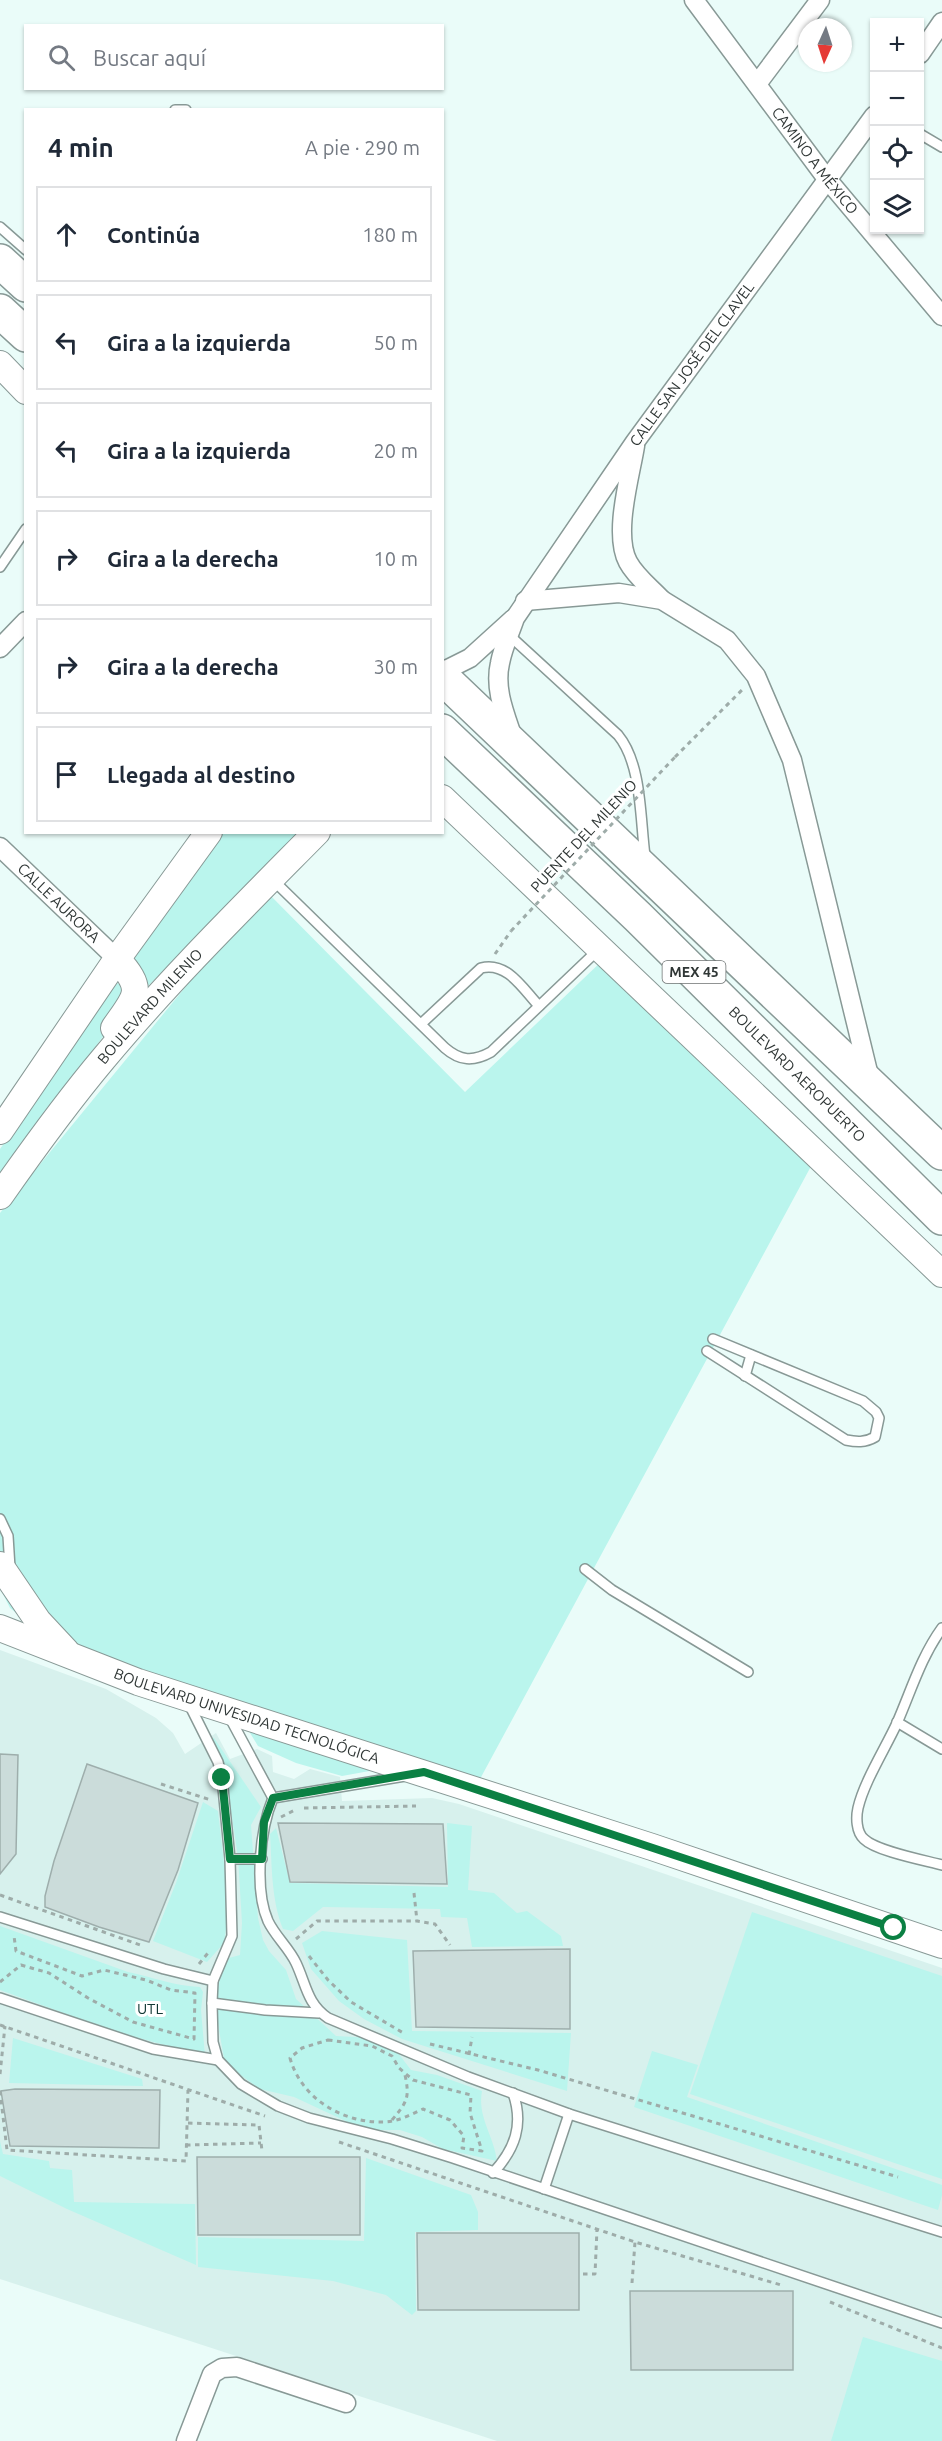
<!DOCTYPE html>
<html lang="es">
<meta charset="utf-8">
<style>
body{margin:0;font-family:Ubuntu,sans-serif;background:#f6f6f7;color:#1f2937}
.controls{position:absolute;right:18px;top:18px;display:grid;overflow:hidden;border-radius:0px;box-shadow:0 2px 4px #0004}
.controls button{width:54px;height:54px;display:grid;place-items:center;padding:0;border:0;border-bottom:2px solid #e0e1e3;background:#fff;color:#1f2937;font:30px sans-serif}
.compass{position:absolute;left:798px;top:18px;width:54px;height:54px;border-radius:50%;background:#fff;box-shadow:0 2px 4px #0004;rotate:183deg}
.stop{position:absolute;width:18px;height:18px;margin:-14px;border:4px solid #0b8043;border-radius:50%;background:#fff}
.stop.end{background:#0b8043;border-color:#fff;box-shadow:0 2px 6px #0008}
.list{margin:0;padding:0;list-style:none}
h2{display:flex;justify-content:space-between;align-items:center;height:78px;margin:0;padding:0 24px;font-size:26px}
h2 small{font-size:20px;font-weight:400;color:#747a83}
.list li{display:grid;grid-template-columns:39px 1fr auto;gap:18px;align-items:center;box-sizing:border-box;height:96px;margin:0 12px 12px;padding:0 12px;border:2px solid #e0e1e3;border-radius:0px}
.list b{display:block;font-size:22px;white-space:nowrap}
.list em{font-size:20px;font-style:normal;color:#747a83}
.icon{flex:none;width:33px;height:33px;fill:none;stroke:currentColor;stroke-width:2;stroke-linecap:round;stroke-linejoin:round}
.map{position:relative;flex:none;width:942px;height:2441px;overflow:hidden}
.search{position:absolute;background:#fff;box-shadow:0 2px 4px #0004;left:24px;top:24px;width:420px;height:66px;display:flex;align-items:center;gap:15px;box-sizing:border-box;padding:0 21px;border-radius:0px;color:#747a83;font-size:22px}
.panel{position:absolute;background:#fff;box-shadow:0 2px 4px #0004;left:24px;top:108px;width:420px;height:726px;border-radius:0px}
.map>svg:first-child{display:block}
</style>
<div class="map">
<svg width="942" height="2441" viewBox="0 0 942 2441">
<rect width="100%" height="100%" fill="#eafcf9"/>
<!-- built -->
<polygon fill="#d7f1ed" points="0,1650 106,1689 156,1718 173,1733 185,1754 216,1733 230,1759 257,1749 272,1756 273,1772 294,1779 310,1769 340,1777 342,1801 432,1798 459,1804 942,1968 942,2441 497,2441 0,2279"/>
<!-- green -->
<g fill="#baf5ed">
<polygon points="216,833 302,833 146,988 130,958"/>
<polygon points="265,890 465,1092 605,958 816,1157 473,1792 70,1656 10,1608 0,1588 0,1213"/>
<polygon points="117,983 125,988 126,1005 0,1178 0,1149"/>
<polygon points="244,1723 375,1770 342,1776 296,1763 258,1746"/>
<path d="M214,1738L261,1807L251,1825L258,1918L263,1940L269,1951L286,1970L296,1999L336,2036L373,2038L398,2053L411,2070L437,2075L482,2091C477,2117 494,2136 497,2161L443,2149L422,2137L400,2130H376L352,2124L294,2097L260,2089L225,2064C219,2027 208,1993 229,1958L240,1955L242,1923L238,1857L224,1765L210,1739Z"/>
<polygon points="203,1802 218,1811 229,1908 224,1943 207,1962 153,1941 176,1883"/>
<path d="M447,1823L472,1826L468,1890L494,1893L517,1913L527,1911L561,1936L563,1946L472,1947L467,1918L441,1917L440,1909L323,1907L293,1931L283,1929C271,1900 272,1865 270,1834L276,1828L290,1883L448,1887Z"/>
<polygon points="752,1912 942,1976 942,2179 690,2094"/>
<path d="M0,1926L128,1972C152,1977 175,1986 200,1987L203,1992L201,2010L205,2056L113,2031L0,1990Z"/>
<polygon points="322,1931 407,1940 412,2031 571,2033 567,2091 402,2039 364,2019 339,2001 311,1969 302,1943"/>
<polygon points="13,2038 142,2079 143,2086 9,2083"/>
<polygon points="652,2051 698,2065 687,2097 942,2185 942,2195 938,2210 634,2107"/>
<polygon points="0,2141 3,2154 49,2161 50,2168 72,2170 74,2202 195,2204 196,2265 67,2209 0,2176"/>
<polygon points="366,2158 471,2195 478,2212 478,2230 415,2232 416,2311 412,2315 386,2295 333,2281 198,2267 198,2237 364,2241"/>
<polygon points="863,2337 942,2361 942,2441 831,2441"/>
</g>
<!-- building -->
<g fill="#cbdcda" stroke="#9eaeac" stroke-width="1.5">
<polygon points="0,1754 18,1755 16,1854 0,1874"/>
<polygon points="87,1764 198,1803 178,1870 149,1942 99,1927 45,1907 45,1896 54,1861"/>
<polygon points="278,1823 443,1824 447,1884 290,1882"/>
<polygon points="570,1949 570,2029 416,2027 413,1951"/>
<polygon points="15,2089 160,2090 159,2148 10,2146 1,2091"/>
<polygon points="197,2157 360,2157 360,2235 198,2235"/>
<polygon points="417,2233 579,2233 579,2310 418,2310"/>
<polygon points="630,2291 793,2291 793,2370 631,2370"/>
</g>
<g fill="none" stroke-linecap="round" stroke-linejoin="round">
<!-- lane casing -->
<g stroke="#889996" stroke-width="12">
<g id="lane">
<polyline points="175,110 186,110"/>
<polyline points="920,134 942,147"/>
<polyline points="0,227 26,250"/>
<polyline points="0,567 26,529"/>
<path d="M509,635L618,735C642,764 640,818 645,856"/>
<path d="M273,880L445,1048C460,1061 473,1062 491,1052L598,950"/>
<path d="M421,1024L481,968C507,961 523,989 539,1006"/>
<path d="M707,1351L846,1440C856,1442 865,1443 875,1437L879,1418L876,1412L863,1401L713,1339"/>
<polyline points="745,1376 751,1355"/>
<polyline points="0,1519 8,1536 10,1568"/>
<polyline points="585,1569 612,1590 748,1672"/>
<path d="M942,1628C921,1657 911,1691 897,1723C885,1749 864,1782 858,1808C856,1817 856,1832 864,1839C876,1851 923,1860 942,1865"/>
<polyline points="189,1704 218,1762 222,1778 230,1859 232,1936 213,1981 212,2003 213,2042 218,2060 241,2084 278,2106 309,2118 392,2139 453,2158 942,2323"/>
<polyline points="230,1718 273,1798"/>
<polyline points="897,1722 942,1749"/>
<path d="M405,1776L273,1798C260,1829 254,1889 268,1921C275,1936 289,1948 296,1963C306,1984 307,2004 328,2018L468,2077L569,2114L942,2232"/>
<polyline points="230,1859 262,1859"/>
<polyline points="0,1917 164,1969 213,1981"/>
<polyline points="0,1998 153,2049 218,2060"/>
<polyline points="212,2003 265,2010 319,2013"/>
<path d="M493,2173C515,2149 524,2125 513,2093"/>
<polyline points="544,2189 569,2114"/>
</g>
</g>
<!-- street casing -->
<g stroke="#889996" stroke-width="21">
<g id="street">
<path id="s1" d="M694,0L827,179L942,316"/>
<polyline points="920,54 942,22"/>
<polyline points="757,84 820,0"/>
<path d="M635,446C630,477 613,534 628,562C636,577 651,588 662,600"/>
<polyline points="525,601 619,593 662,600 727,640 756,676 792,760 870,1080"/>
<polyline points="0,648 26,621"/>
<polyline points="442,672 470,658 513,619"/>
<path id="s2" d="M513,738C505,714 494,689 500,663C503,647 510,633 515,618L635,442L874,116"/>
<path id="s3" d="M0,847L117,959"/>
<polyline points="186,2441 212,2374 222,2368 237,2367 346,2403"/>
</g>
</g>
<!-- secondary casing -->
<g stroke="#889996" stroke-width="28">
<g id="secondary">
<polyline points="0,364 26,391"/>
<polyline points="442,798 942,1274"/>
<path d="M114,1028C136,996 146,991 117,959"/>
<polyline points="0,1131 117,959 209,832"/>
<path id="s4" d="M0,1196C33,1149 67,1102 104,1058C170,979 244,906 317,832"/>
<polyline points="0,1565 38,1621 66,1651"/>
<path id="s5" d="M0,1628L138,1682L652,1847L942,1945"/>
</g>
</g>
<!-- highway casing -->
<g stroke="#889996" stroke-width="36">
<g id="highway">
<polyline points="0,261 26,285"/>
<polyline points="0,311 26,335"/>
<polyline points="442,677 942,1153"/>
<path id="s6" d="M442,731L638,917L942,1218"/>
</g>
</g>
<!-- path -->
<g stroke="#9eaca9" stroke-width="3" stroke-dasharray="4.5 4.5" stroke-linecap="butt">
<polyline points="675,757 742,690"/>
<polyline points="495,954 511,931"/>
<polyline points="161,1784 211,1800"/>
<polyline points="304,1808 416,1806"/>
<polyline points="281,1817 297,1809"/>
<polyline points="414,1893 417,1921"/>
<polyline points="0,1895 143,1946"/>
<polyline points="296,1939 317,1921 417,1921 435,1924 450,1945"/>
<polyline points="309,1956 328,1980 351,2002 405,2034"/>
<polyline points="199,1964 208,1953"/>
<polyline points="0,1982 21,1965 49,1973 88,1998 133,2022 194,2039 195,1993 171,1990 146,1980 104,1970 82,1976 16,1951 14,1936"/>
<polyline points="0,2025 265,2116"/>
<path d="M328,2040L372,2046L392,2056L399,2068L413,2080L471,2095L470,2113L482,2151L462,2148L464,2136L450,2120L423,2109C410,2115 397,2122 383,2122C342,2123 301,2098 290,2058L302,2048Z"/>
<polyline points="430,2044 538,2070 898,2177"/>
<polyline points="469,2055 472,2037"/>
<polyline points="0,2074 5,2026"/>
<polyline points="0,2091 7,2150 186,2161 188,2090"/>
<path d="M392,2120C407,2102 410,2098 405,2075"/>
<polyline points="188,2123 259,2125 262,2151"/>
<polyline points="339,2142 635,2242 781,2285"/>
<polyline points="186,2145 261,2143"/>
<polyline points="583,2274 595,2274 597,2229"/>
<polyline points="632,2283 635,2242"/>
<polyline points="830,2302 942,2348"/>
</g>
<!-- lane -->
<use href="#lane" stroke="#fff" stroke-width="9"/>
<!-- street -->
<use href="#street" stroke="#fff" stroke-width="18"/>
<!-- secondary -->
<use href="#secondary" stroke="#fff" stroke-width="26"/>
<!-- highway -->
<use href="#highway" stroke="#fff" stroke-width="33"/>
<!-- path-bridge -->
<polyline stroke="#9eaca9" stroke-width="3" stroke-dasharray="4.5 4.5" stroke-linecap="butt" points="511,931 675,757"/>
</g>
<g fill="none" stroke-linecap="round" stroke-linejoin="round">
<!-- route -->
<polyline stroke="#0b8043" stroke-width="8" points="222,1778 230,1859 262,1859 264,1822 273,1798 424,1772 894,1928"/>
</g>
<g text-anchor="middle" stroke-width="6" stroke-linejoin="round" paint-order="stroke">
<!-- shield labels -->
<rect fill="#fff" stroke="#6d7272" stroke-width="1.5" x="662.5" y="961" width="63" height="22" rx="4.5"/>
<g font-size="14" font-weight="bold" fill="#2f3635">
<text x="694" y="977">MEX 45</text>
</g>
<!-- street labels -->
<g font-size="15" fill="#2f3635" stroke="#fff">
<text dy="5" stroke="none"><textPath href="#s1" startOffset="201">CAMINO A MÉXICO</textPath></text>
<text dy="5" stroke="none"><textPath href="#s2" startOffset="434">CALLE SAN JOSÉ DEL CLAVEL</textPath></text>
<text transform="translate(584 836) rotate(-47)" y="5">PUENTE DEL MILENIO</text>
<text dy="5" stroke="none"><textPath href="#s3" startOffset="81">CALLE AURORA</textPath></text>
<text dy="5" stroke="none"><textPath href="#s4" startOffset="242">BOULEVARD MILENIO</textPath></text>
<text dy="5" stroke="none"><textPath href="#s6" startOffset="494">BOULEVARD AEROPUERTO</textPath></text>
<text dy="5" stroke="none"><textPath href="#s5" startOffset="262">BOULEVARD UNIVESIDAD TECNOLÓGICA</textPath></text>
</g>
<!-- park labels -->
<g font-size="15" fill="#113935" stroke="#fff">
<text x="150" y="2014">UTL</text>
</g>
</g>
</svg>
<div class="controls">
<button>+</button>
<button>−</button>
<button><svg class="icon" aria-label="locate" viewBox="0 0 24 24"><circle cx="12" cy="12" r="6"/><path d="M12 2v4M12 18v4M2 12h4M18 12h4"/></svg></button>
<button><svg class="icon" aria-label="layers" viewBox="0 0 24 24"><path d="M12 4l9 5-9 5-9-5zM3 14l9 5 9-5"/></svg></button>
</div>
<svg class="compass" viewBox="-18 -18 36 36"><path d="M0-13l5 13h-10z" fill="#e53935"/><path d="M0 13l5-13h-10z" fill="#747a83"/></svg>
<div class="stop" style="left:894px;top:1928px"></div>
<div class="stop end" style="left:222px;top:1778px"></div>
<div class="search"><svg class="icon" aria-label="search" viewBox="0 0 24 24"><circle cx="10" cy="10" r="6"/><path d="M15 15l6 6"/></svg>Buscar aquí</div>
<section class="panel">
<h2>4 min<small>A pie · 290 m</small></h2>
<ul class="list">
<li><svg class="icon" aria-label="ahead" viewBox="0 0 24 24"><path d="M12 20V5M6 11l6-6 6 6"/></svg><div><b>Continúa</b></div><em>180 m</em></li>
<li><svg class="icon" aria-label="left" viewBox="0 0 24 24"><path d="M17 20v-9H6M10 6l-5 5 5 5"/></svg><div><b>Gira a la izquierda</b></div><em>50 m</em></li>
<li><svg class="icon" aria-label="left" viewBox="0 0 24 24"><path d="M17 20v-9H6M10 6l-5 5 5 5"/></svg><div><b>Gira a la izquierda</b></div><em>20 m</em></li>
<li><svg class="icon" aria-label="right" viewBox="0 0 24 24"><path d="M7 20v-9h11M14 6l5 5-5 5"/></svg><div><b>Gira a la derecha</b></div><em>10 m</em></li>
<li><svg class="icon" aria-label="right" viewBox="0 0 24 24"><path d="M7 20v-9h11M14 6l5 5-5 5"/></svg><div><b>Gira a la derecha</b></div><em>30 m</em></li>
<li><svg class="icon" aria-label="arrive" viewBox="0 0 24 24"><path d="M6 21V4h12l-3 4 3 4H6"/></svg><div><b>Llegada al destino</b></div></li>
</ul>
</section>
</div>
